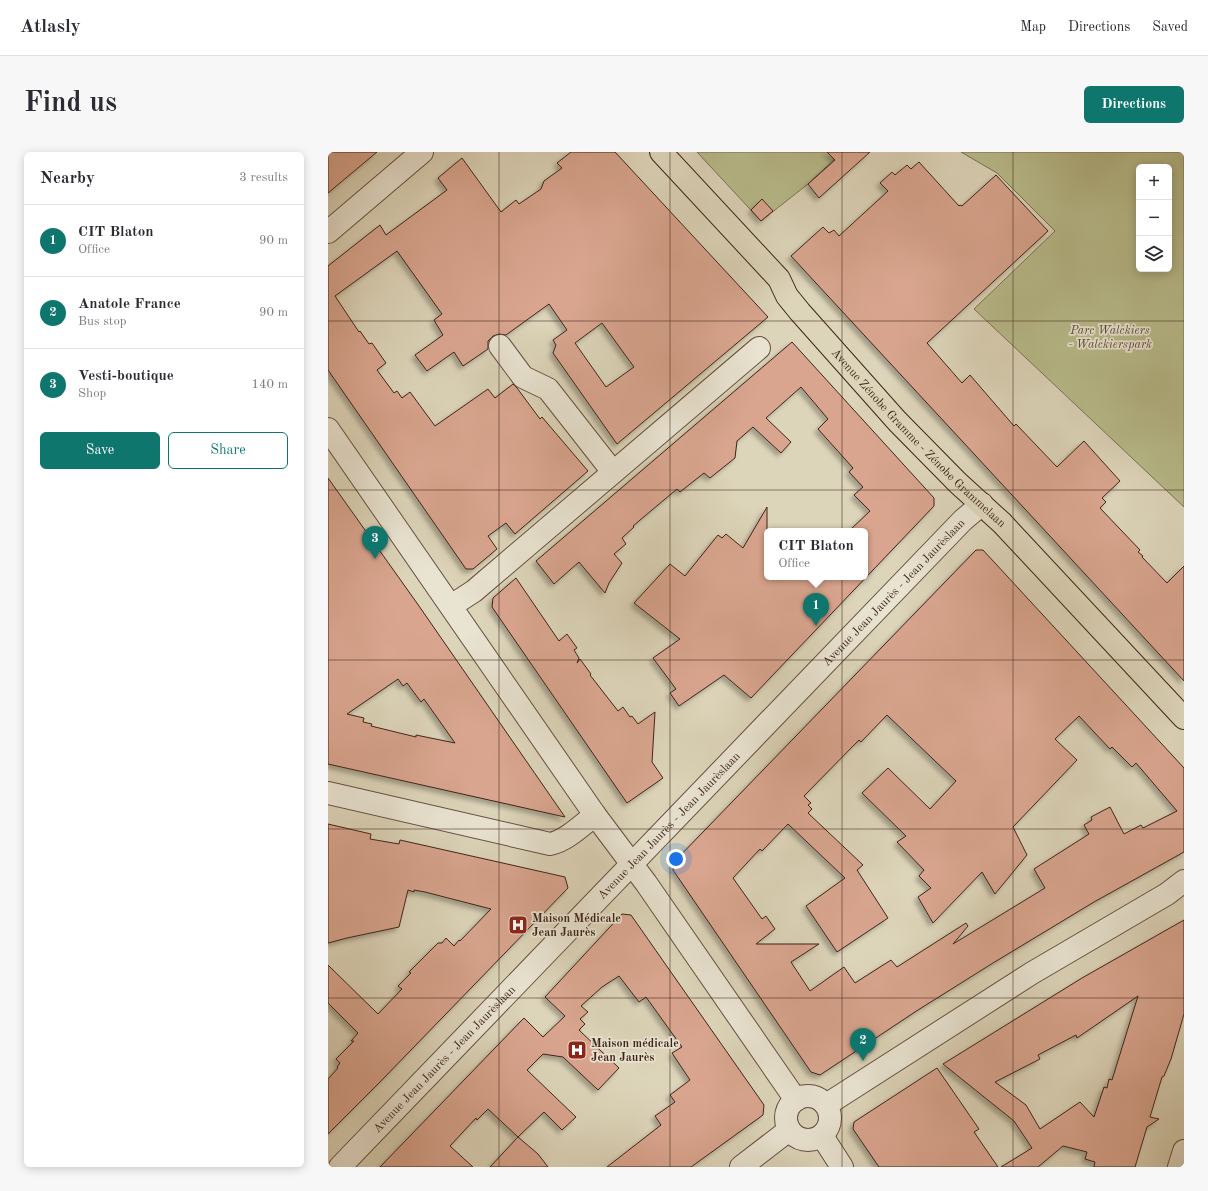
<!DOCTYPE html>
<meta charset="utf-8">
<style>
body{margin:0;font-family:"Old Standard TT",serif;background:#f7f7f7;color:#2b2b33}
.controls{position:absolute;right:12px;top:12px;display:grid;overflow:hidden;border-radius:6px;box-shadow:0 2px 10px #0003}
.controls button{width:36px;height:36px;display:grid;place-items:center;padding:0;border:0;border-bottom:1px solid #e1e1e2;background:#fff;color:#2b2b33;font:20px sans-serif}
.you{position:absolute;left:348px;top:707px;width:14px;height:14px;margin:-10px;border:3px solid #fff;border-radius:50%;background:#1a73e8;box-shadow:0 0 0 6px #1a73e833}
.badge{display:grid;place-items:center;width:26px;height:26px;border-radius:50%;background:#0f766e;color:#fff;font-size:13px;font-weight:700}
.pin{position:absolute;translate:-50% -33px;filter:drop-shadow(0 1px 2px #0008)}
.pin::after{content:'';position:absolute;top:21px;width:14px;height:12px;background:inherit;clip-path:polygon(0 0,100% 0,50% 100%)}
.popup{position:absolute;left:436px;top:376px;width:104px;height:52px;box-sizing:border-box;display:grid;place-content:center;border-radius:6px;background:#fff;filter:drop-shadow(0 1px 3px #0005);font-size:13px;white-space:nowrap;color:#7c7c81}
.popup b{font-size:15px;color:#2b2b33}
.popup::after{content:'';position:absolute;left:50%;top:100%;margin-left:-8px;border:8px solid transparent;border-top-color:#fff}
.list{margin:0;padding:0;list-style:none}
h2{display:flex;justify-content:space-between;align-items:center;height:52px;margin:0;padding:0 16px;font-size:17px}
h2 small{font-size:13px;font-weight:400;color:#7c7c81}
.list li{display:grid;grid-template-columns:26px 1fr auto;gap:12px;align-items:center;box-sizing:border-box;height:72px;padding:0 16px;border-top:1px solid #e1e1e2}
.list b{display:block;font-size:15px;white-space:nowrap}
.list p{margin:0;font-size:13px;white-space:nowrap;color:#7c7c81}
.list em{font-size:13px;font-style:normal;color:#7c7c81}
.actions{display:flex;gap:8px;padding:12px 16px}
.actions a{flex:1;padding:9px 0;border:1px solid #0f766e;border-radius:6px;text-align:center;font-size:14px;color:#0f766e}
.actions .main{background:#0f766e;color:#fff}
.icon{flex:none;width:22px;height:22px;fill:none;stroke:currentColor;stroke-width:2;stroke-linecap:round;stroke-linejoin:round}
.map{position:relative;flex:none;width:856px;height:1015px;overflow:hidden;border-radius:6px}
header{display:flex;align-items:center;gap:24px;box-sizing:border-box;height:56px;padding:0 20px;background:#fff;border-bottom:1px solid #e1e1e2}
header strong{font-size:19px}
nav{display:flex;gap:22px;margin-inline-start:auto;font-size:14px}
.intro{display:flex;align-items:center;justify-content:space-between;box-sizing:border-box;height:96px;padding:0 24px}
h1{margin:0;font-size:28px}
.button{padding:10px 18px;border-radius:6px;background:#0f766e;color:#fff;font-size:14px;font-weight:700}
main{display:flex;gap:24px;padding:0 24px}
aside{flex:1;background:#fff;border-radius:6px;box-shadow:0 2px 10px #0003}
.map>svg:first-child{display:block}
</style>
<header>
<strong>Atlasly</strong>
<nav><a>Map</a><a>Directions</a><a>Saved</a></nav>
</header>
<div class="intro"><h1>Find us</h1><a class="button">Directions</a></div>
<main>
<aside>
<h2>Nearby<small>3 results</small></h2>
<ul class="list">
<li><span class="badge">1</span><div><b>CIT Blaton</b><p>Office</p></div><em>90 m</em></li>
<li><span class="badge">2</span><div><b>Anatole France</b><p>Bus stop</p></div><em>90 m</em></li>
<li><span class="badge">3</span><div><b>Vesti-boutique</b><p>Shop</p></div><em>140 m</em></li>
</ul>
<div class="actions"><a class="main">Save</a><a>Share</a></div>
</aside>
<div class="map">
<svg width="856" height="1015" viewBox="0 0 856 1015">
<defs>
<filter id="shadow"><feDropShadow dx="-3.5" dy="3.5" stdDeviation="2" flood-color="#0004"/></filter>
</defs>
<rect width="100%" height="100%" fill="#ddd5ba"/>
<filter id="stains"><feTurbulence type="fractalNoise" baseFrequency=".005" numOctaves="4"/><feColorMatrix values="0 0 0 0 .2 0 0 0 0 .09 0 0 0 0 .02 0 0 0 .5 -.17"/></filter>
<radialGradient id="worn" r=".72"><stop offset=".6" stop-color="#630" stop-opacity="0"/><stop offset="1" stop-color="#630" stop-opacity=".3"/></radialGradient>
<!-- green -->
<g fill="#b8bb8b" stroke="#7c7052" fill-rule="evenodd">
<polygon points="369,0 514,0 480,32 433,69"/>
<path d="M633,0H856V355L646,157L727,79L669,21ZM811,15H841V117H811Z"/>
</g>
<!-- building -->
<g fill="#d9a58f" stroke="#3f2419" fill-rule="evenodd" filter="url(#shadow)">
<polygon points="0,0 49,0 0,41"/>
<path d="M243,0H287L440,165L289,292L225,201L228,193L225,188L239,178L221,152L178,183L171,182L165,184L160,189V197L135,214L126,200L99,219L87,203L115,183L106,168L114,162L69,99L7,144L31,180L32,179L41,192L44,191L58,211L49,218L66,241L69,239L74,246L82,240L107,274L160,237L167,246L185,232L189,236L212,267L214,265L260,319L187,382L178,371L160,384L169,397L145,417H138L0,218V114L52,73L58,83L119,38L110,26L134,6L173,60L188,48L191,52L213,37L216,29L234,16L229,11ZM274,171L306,215L278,235L247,191Z"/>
<polygon points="499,0 542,0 491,46 480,32 507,8"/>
<polygon points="591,10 631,54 632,53 634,54 668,23 720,79 599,191 634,231 642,223 686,274 688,272 729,315 756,289 792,329 774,346 778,350 772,356 812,398 810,400 815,404 814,405 839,431 856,414 856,529 463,104 495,75 501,81 506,78 511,84 560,39 552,31 564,20 567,23 579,13 583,17"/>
<polygon points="434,47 445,59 433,69 423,58"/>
<polygon points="464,190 606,346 606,354 423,546 396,523 351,554 342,541 348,537 325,506 352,487 306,451 342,412 357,424 390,383 394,386 398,382 415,396 439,355 439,425 537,425 537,379 521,379 542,359 526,343 535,335 521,320 525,316 490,277 500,267 473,235 438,266 463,290 453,301 425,275 409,289 407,306 382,326 376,321 352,340 349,337 305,374 306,375 294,386 298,392 286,402 294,411 281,431 277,441 251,410 226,432 208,409"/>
<path d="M0,326L91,454L237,665L0,612ZM70,527L75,534L79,531L93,550L96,547L127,591L88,583V585L43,574L44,572L35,570L36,566L19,562Z"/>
<path d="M648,398H655L856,616V700L766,750L665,811L590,858L492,923L483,920L345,718L346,710ZM559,563L628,629L602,657L560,616L534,641L578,684L569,690L596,718L591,724L603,736L590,745L605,771L654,720L667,742L699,703L685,675L749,608L727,587L751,564L782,597L784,595L804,615L808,611L849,659L815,676L813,673L796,682L782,655L763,665L764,668L756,673L761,682L706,717L717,736L625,792L640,774L638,771L569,815L563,808L527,831L516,815L482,839L463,810L491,792H428L447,777L438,764L434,767L405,726L432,697L434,699L460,672L517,726L478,754L509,800L560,766L529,718L535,713L480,661L484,657L480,653L483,651L476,644L531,588L533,590Z"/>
<polygon points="188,426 231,489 239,482 249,496 246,498 251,506 249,511 252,507 263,522 262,523 290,559 295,555 302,565 304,564 310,572 327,560 324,610 335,626 299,651 164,455 165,446"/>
<polygon points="0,672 43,682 42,687 71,692 72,688 237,725 240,736 52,930 0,982 0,927 10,916 9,915 12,911 8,907 26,889 23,889 30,881 0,851 0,813 50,862 74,837 70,834 83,821 81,820 110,791 114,791 118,786 126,794 131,788 132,789 163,757 97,740 86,738 86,740 80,738 71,775 19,786 0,791"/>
<polygon points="294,762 303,763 436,953 435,963 363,1015 279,1015 333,973 327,964 347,950 342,943 362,928 344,901 354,895 318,845 311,850 291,824 274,835 253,854 260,860 252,867 257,872 251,878 291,916 270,938 235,905 215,902 199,918 248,965 234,978 216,960 190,985 160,957 149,968 148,966 122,994 145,1015 52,1015 196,866 215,885 237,864 217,845"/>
<path d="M856,768V862L843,907L836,924L834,925L822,965L831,967L819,975L807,1015H766L767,1010L757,1007L759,1000L735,994L710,1015H673L704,996L686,969L615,912L754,826ZM810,844L784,928L781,927L779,936L776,935L766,965L752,950L712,977L698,953L667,930L712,907L710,903L748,883L749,886Z"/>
<polygon points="609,916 651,977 646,980 670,1015 551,1015 525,977 526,970"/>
<polygon points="190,985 210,1002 220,1015 162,1015"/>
</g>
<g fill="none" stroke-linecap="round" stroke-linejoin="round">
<!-- minor casing -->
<g stroke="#665041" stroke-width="24">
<g id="minor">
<polyline points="0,80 94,0"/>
<polyline points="172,194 195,225 220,237 285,320"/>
<polyline points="0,277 267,663 318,731 468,948"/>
<polyline points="123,454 146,439 431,196"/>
<path d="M0,641L222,692C238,689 254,673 267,663"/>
<circle cx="480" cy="966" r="22"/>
<polyline points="498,953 704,821 839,742 856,729"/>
<polyline points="494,984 514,1015"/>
<path id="s1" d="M12,1015L635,368L654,352"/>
<polyline points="413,1015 461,978"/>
<polyline points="851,1015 856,999"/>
</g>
</g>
<!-- major casing -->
<g stroke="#3f2419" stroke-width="24">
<g id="major">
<path id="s2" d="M333,0L451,127L459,144L472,160L569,269L630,331L674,371L856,566"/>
</g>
</g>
<!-- minor -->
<use href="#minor" stroke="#e9e4d2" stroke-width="22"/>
<!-- major -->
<use href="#major" stroke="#ddd5ba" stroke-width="22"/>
</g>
<!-- grid -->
<path fill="none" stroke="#3f2419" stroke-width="1" stroke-opacity="0.55" d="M171,0V1015M342,0V1015M514,0V1015M685,0V1015M0,169H856M0,338H856M0,508H856M0,677H856M0,846H856"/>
<!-- icons -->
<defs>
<g id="hospital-square" transform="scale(1)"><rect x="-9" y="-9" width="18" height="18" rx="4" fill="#8f2418" stroke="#e9e4d2"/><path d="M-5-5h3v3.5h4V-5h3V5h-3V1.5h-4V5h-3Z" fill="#fff"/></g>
</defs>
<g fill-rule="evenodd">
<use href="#hospital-square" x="190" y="773"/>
<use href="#hospital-square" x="249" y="898"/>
</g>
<g text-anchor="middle" stroke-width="3.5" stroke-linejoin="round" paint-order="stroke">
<!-- park labels -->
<g font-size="12" font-style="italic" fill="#5d4a36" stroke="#e9e4d2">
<text x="782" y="182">Parc Walckiers<tspan x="782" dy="14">- Walckierspark</tspan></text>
</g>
<!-- street labels -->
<g font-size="12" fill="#3f2419" stroke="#e9e4d2">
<text dy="4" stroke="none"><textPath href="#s2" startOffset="386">Avenue Zénobe Gramme - Zénobe Grammelaan</textPath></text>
<text dy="4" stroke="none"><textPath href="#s1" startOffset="798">Avenue Jean Jaurès - Jean Jaurèslaan</textPath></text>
<text dy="4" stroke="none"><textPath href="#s1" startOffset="474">Avenue Jean Jaurès - Jean Jaurèslaan</textPath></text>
<text dy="4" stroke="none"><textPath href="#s1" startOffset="150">Avenue Jean Jaurès - Jean Jaurèslaan</textPath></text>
</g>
<!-- poi labels -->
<g font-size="12" font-weight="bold" fill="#3f2419" stroke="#e9e4d2" text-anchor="start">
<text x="204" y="770">Maison Médicale<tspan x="204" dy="14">Jean Jaurès</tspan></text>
<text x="263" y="895">Maison médicale<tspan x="263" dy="14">Jean Jaurès</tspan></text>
</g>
</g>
<rect width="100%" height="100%" filter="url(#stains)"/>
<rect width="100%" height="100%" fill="url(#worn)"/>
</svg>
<div class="controls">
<button>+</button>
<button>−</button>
<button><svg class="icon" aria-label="layers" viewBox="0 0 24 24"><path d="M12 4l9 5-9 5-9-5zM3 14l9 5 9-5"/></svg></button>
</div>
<div class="you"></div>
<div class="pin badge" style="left:488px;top:474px">1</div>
<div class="popup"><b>CIT Blaton</b>Office</div>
<div class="pin badge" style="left:535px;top:909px">2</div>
<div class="pin badge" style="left:47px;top:407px">3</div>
</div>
</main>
